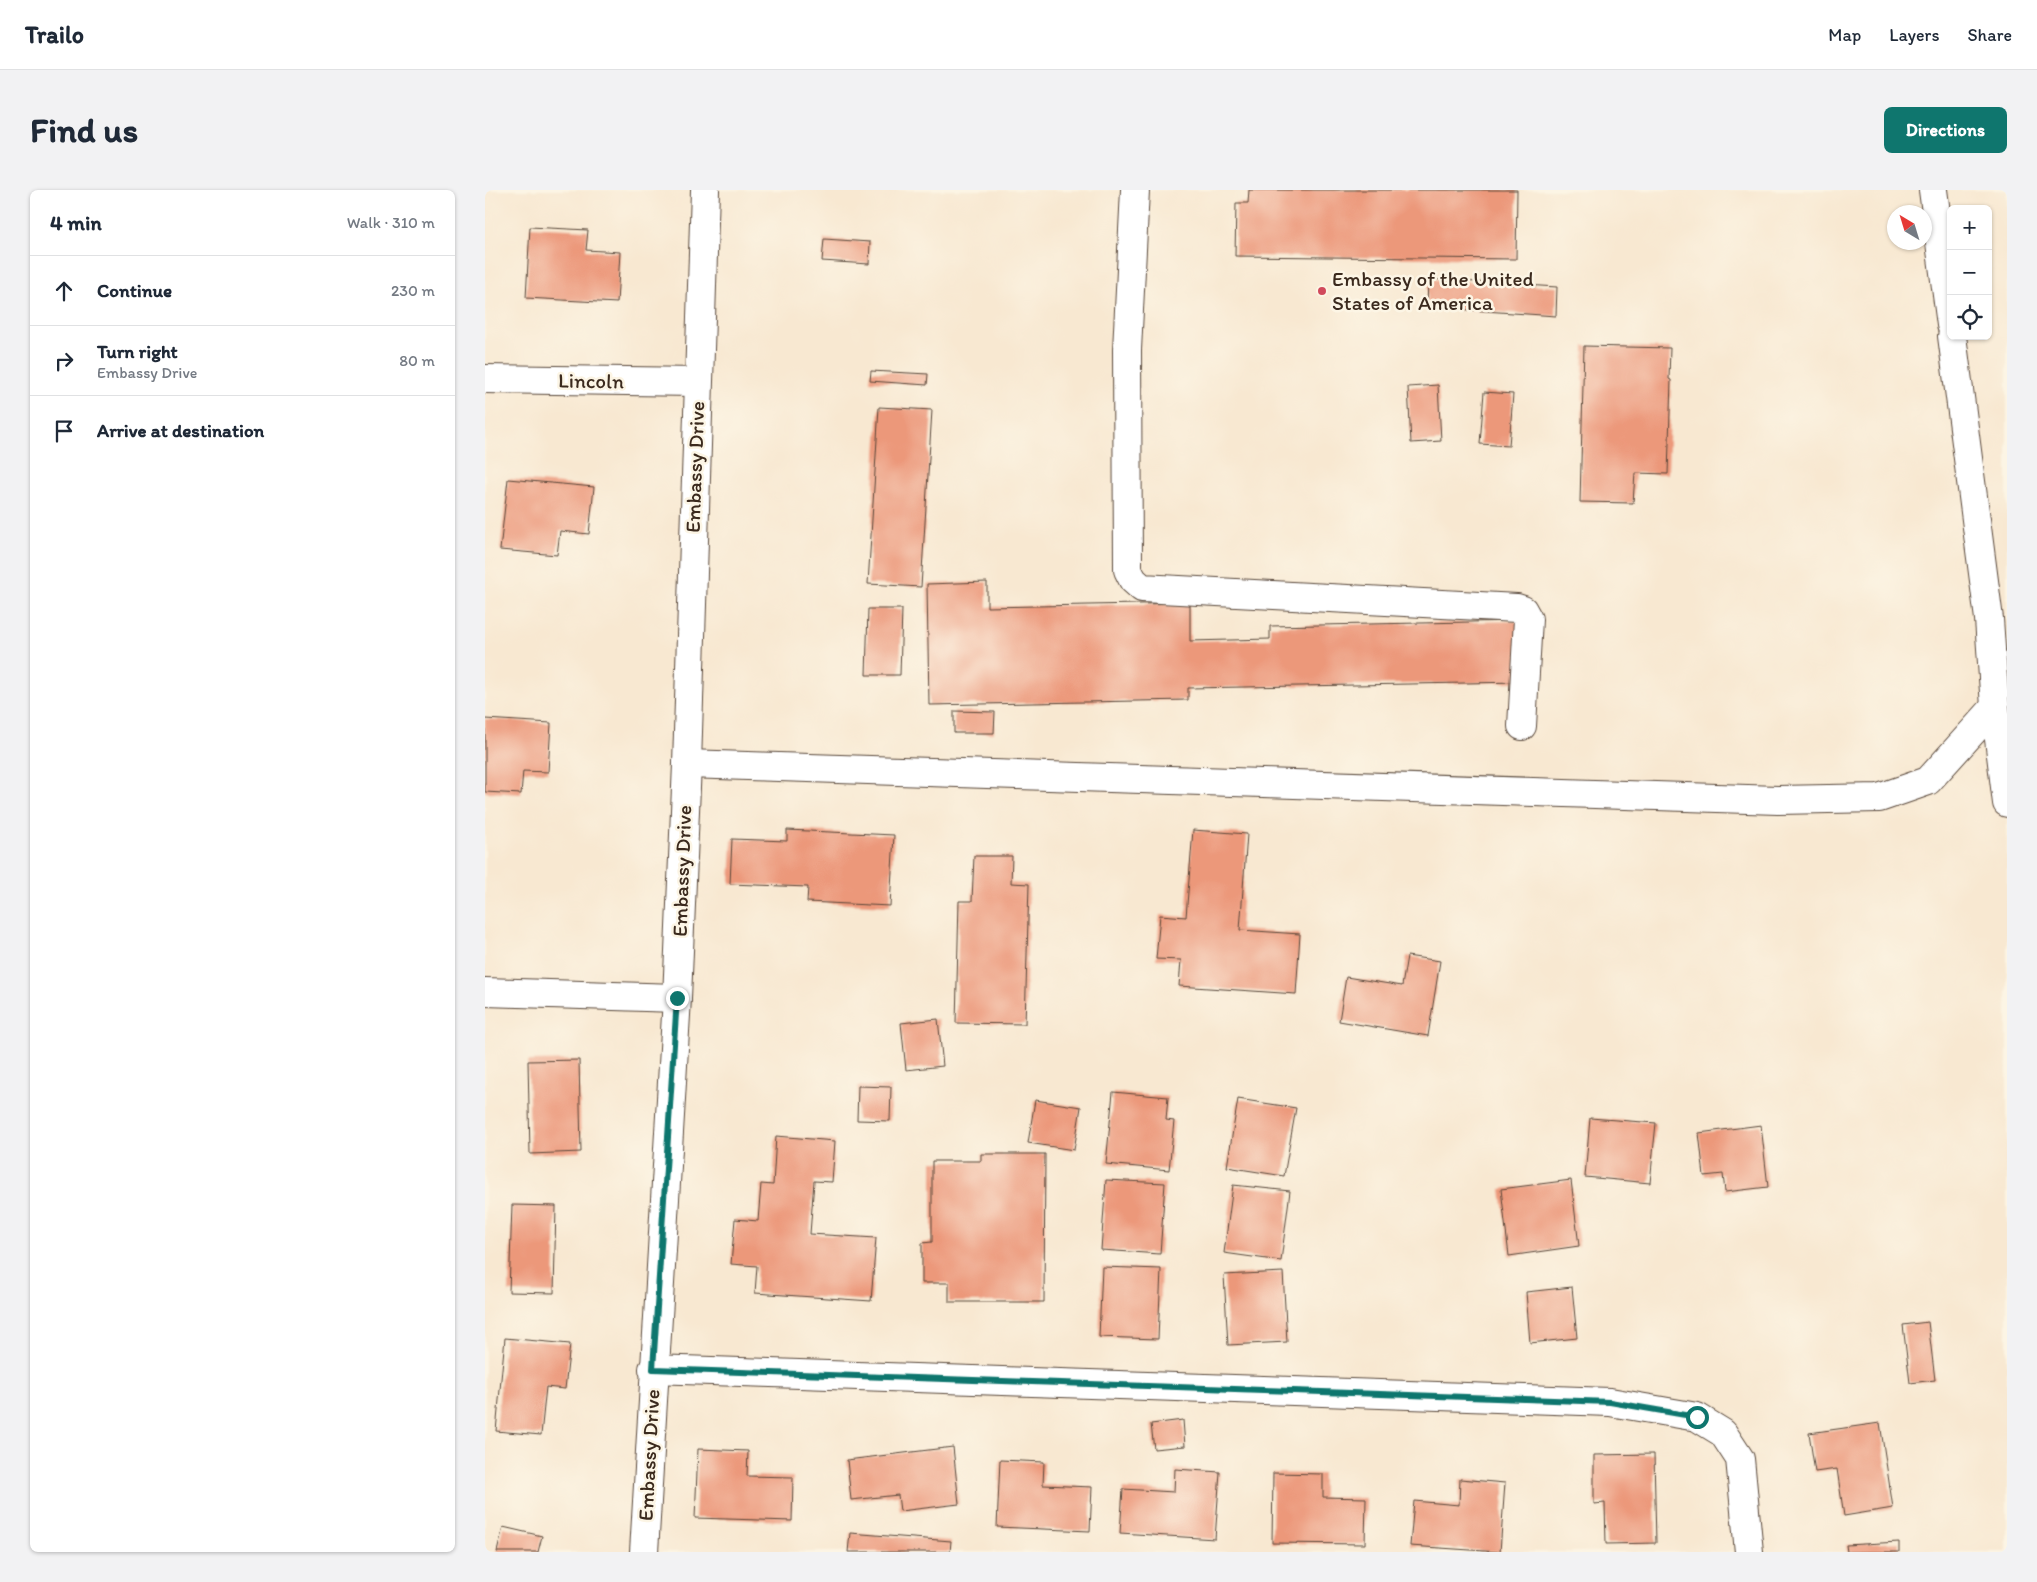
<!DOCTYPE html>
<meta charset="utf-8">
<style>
body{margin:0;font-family:Itim,sans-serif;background:#f2f2f3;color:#1f2937}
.controls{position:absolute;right:15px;top:15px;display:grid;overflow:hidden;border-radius:8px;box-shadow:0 1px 4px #0004}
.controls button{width:45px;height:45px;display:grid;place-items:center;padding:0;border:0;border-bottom:1px solid #e0e1e3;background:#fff;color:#1f2937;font:25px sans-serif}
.compass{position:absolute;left:1402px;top:15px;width:45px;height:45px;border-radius:50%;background:#fff;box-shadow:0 1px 4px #0004;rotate:322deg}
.stop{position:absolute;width:15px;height:15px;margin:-11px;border:4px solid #0f766e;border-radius:50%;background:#fff}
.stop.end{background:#0f766e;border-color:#fff;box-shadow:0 1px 5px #0008}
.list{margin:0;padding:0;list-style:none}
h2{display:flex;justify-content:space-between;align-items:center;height:65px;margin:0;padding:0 20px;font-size:21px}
h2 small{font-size:16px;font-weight:400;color:#747a83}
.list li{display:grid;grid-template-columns:32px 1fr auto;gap:15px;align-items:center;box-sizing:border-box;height:70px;padding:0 20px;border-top:1px solid #e0e1e3}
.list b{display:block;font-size:19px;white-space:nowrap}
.list p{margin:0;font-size:16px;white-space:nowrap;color:#747a83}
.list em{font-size:16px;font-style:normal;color:#747a83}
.icon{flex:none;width:28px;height:28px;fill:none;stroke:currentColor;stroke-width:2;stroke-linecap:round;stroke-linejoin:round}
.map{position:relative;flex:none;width:1522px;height:1362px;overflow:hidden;border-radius:8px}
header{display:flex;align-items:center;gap:30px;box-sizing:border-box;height:70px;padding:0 25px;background:#fff;border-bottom:1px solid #e0e1e3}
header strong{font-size:24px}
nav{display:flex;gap:28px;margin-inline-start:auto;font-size:18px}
.intro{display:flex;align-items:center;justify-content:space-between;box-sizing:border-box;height:120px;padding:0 30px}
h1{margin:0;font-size:35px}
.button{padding:12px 22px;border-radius:8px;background:#0f766e;color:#fff;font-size:18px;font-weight:700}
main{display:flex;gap:30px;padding:0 30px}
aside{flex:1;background:#fff;border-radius:8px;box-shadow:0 1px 4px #0004}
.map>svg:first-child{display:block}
</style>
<header>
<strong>Trailo</strong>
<nav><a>Map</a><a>Layers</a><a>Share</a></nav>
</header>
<div class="intro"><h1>Find us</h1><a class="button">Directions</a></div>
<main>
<aside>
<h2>4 min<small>Walk · 310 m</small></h2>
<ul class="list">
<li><svg class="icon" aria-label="ahead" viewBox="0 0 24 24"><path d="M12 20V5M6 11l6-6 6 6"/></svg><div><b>Continue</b></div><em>230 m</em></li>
<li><svg class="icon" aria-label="right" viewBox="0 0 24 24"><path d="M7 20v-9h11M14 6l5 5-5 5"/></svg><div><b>Turn right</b><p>Embassy Drive</p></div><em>80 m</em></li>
<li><svg class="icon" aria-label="arrive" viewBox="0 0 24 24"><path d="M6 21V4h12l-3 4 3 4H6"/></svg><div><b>Arrive at destination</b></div></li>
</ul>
</aside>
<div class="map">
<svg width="1522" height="1362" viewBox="0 0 1522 1362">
<rect width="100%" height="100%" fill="#fcf5e5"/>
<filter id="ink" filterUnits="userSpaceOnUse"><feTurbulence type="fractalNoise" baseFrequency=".02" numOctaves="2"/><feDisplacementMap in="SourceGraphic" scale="10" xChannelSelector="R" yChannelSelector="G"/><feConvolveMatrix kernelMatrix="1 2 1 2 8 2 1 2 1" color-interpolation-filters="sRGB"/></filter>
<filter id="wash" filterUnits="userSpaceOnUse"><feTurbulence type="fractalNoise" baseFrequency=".0096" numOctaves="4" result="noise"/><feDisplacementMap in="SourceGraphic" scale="20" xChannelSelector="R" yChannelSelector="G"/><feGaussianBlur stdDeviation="1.12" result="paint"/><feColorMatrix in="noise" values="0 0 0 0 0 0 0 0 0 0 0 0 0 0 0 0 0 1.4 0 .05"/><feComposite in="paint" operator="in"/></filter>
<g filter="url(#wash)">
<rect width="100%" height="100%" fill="#f8e8d1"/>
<g id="blocks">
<!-- building -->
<g fill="#ec987a">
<polygon points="764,0 1032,0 1031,69 750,66 751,13 763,13"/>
<polygon points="45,37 103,40 101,60 135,62 132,113 41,108"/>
<polygon points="339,49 385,52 384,74 337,71"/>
<polygon points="943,89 1072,97 1071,126 942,117"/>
<polygon points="1099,156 1185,158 1184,189 1186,190 1183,284 1150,283 1148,313 1095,312"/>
<polygon points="386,181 443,184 442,195 385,191"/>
<polygon points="953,195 956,251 926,253 923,197"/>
<polygon points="999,202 1028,204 1024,256 995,254"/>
<polygon points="394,217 447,220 436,397 383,394"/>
<polygon points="23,289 109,297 104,344 75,341 72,365 15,360"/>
<polygon points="502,392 502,417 705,413 705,451 785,449 785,436 1035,431 1036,492 703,498 703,510 444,515 442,394"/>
<polygon points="383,419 417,419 415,485 381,485"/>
<polygon points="469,521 510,522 509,543 469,543"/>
<polygon points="0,529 66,533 63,582 38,581 36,604 0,602"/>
<polygon points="302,640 409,645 405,716 322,712 323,697 245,694 247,649 302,651"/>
<polygon points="708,640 762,644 755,740 815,744 811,804 694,796 696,770 671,769 675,725 701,727"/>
<polygon points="489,666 527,666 526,693 544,694 540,834 471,833 474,711 487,711"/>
<polygon points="922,766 955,771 943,846 854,831 861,787 917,796"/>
<polygon points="453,829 458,876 421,880 416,833"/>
<polygon points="94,870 96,962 45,964 43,871"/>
<polygon points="373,896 406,897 405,931 372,930"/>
<polygon points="628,902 683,907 681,930 689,931 684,980 621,974"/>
<polygon points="753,909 811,918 799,986 742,977"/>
<polygon points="550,910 596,917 589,960 543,953"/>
<polygon points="1105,928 1171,933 1165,993 1100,987"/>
<polygon points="1276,935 1283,997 1240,1002 1238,984 1219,986 1214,943"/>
<polygon points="291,946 350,951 347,992 329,991 325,1044 391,1048 386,1111 270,1103 272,1076 246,1074 250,1029 273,1031 276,994 288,995"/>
<polygon points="496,964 560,964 559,1112 464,1112 464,1093 437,1093 437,1053 447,1052 447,971 496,971"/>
<polygon points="621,990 680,993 675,1064 616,1060"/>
<polygon points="1086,990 1094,1056 1024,1066 1016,999"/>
<polygon points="748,995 805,1001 796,1071 739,1063"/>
<polygon points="27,1015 71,1016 69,1103 24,1102"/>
<polygon points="617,1077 676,1079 673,1149 614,1147"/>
<polygon points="798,1082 802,1152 743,1155 739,1085"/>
<polygon points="1087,1097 1092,1148 1045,1153 1041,1102"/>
<polygon points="1443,1132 1450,1190 1425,1193 1418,1135"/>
<polygon points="20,1148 85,1154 80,1199 61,1197 56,1245 11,1241"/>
<polygon points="698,1230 700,1256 669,1259 666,1234"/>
<polygon points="1395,1233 1408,1318 1359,1326 1352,1279 1330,1282 1324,1243"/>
<polygon points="468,1257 474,1314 415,1321 413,1305 366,1310 362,1270"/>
<polygon points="213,1259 263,1261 262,1286 308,1287 307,1331 210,1328"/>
<polygon points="1169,1264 1171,1353 1121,1354 1120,1313 1109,1314 1109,1265"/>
<polygon points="515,1270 559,1272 558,1295 607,1297 605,1341 512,1337"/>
<polygon points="690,1279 735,1282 730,1349 635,1343 638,1299 689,1302"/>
<polygon points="788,1283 838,1284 838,1307 881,1308 880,1354 787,1353"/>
<polygon points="975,1289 1020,1293 1015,1362 925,1356 929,1311 974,1315"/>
<polygon points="18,1337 57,1346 53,1362 12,1362"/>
<polygon points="365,1343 466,1351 465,1362 363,1362"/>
<polygon points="1414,1352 1414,1362 1362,1362 1361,1355"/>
</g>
</g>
</g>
<g filter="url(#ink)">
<use href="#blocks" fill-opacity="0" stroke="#574639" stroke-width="1"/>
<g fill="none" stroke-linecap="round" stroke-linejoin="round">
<!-- minor casing -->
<g stroke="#574639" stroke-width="30">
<g id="minor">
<polyline points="650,0 642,160 643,380 648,390 657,398 1032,418 1038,420 1043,429 1037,536"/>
<polyline points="1448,0 1466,135"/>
<polyline points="1467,146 1504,429 1510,517 1522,613"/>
<polyline points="0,189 213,192"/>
<polyline points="202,574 1293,610 1394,608 1443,591 1510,517"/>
<polyline points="0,802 192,808"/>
<polyline points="168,1179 1125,1212 1212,1227 1238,1243 1255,1269 1264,1362"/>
<polyline points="159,1362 192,808 202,574 220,0"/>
</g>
</g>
<!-- minor -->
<use href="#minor" stroke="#fff" stroke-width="28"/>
</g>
</g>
<g fill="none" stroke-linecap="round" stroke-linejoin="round" filter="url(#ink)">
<!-- route -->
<polyline stroke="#0f766e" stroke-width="6" points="192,808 168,1179 1125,1212 1212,1227"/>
</g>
<!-- markers -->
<circle fill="#d1495b" stroke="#fcf5e5" stroke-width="2" cx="837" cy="101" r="5"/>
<g text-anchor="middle" stroke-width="5" stroke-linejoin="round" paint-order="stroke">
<!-- poi labels -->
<g font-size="21" fill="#3b2a1e" stroke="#fcf5e5" text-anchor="start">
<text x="847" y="96">Embassy of the United<tspan x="847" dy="24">States of America</tspan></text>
</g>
<!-- street labels -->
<g font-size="21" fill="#3b2a1e" stroke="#fcf5e5">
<text transform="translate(106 191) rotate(1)" y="7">Lincoln</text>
<text transform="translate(210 277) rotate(-88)" y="7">Embassy Drive</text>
<text transform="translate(197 681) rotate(-88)" y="7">Embassy Drive</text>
<text transform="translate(164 1265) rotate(-87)" y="7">Embassy Drive</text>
</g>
</g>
</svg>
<div class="controls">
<button>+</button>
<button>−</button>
<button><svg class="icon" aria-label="locate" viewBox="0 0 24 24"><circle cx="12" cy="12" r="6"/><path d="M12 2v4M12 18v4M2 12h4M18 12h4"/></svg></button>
</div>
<svg class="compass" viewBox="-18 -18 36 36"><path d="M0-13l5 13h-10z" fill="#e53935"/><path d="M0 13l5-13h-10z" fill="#747a83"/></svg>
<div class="stop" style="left:1212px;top:1227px"></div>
<div class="stop end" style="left:192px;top:808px"></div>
</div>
</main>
